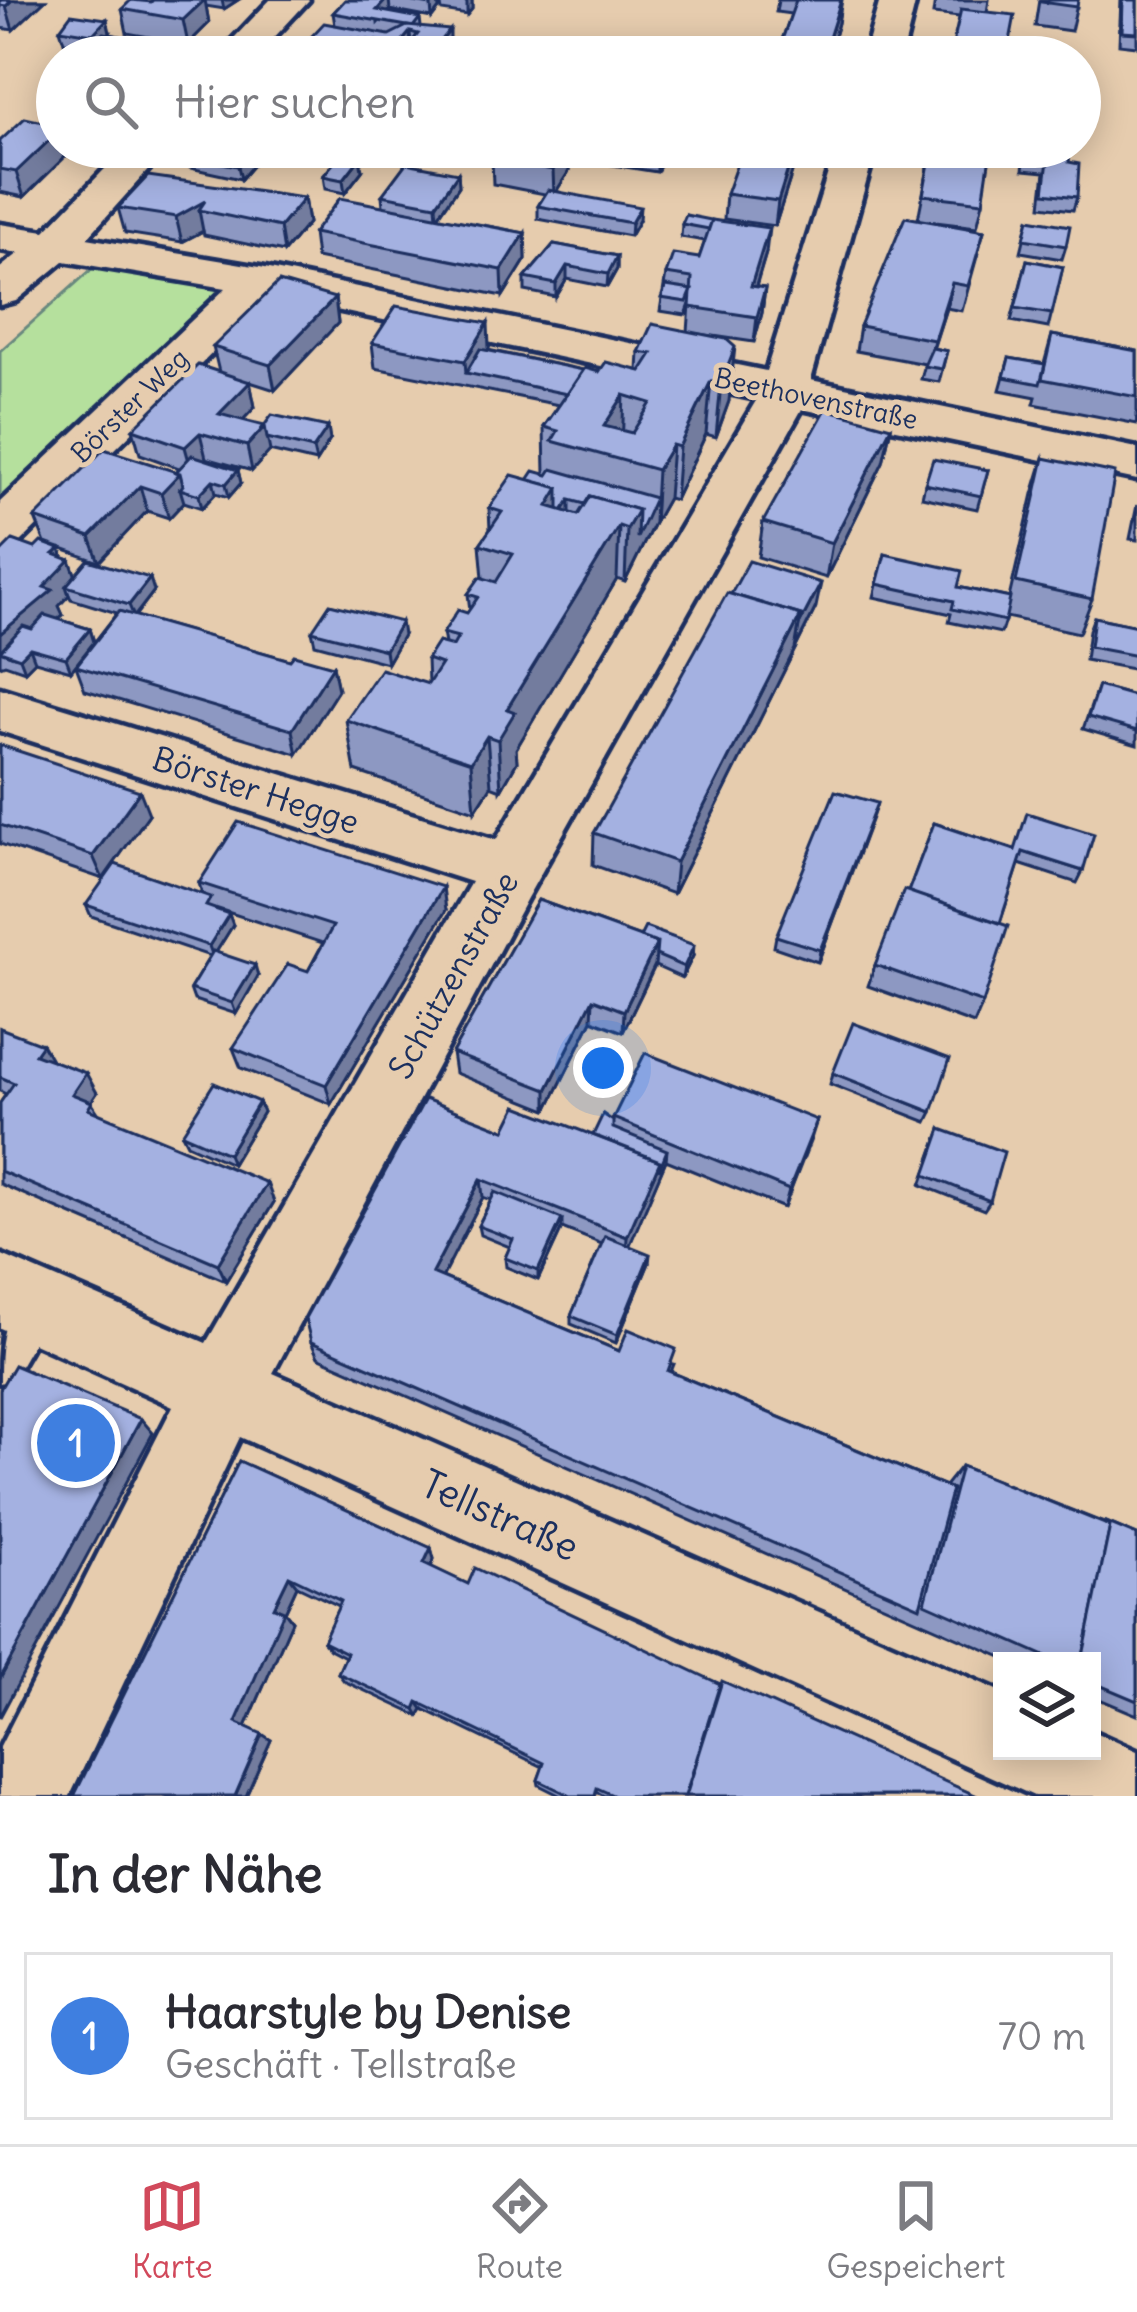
<!DOCTYPE html>
<html lang="de">
<meta charset="utf-8">
<style>
body{margin:0;font-family:Delius,sans-serif;background:#f2f2f3;color:#2b2b33}
.controls{position:absolute;right:36px;bottom:36px;display:grid;overflow:hidden;border-radius:0px;box-shadow:0 6px 30px #0003}
.controls button{width:108px;height:108px;display:grid;place-items:center;padding:0;border:0;border-bottom:3px solid #e1e1e2;background:#fff;color:#2b2b33;font:60px sans-serif}
.you{position:absolute;left:603px;top:1068px;width:42px;height:42px;margin:-30px;border:9px solid #fff;border-radius:50%;background:#1a73e8;box-shadow:0 0 0 18px #1a73e833}
.badge{display:grid;place-items:center;width:78px;height:78px;border-radius:50%;background:#d1495b;color:#fff;font-size:39px;font-weight:700}
.pin{position:absolute;translate:-50% -50%;border:6px solid #fff;box-shadow:0 3px 12px #0006}
.list{margin:0;padding:0;list-style:none}
h2{display:flex;justify-content:space-between;align-items:center;height:156px;margin:0;padding:0 48px;font-size:51px}
h2 small{font-size:39px;font-weight:400;color:#7c7c81}
.list li{display:grid;grid-template-columns:78px 1fr auto;gap:36px;align-items:center;box-sizing:border-box;height:168px;margin:0 24px 24px;padding:0 24px;border:3px solid #e1e1e2;border-radius:0px}
.list b{display:block;font-size:45px;white-space:nowrap}
.list p{margin:0;font-size:39px;white-space:nowrap;color:#7c7c81}
.list em{font-size:39px;font-style:normal;color:#7c7c81}
.icon{flex:none;width:66px;height:66px;fill:none;stroke:currentColor;stroke-width:2;stroke-linecap:round;stroke-linejoin:round}
.map{position:relative;flex:none;width:1137px;height:1796px;overflow:hidden}
.search{position:absolute;background:#fff;box-shadow:0 6px 30px #0003;left:36px;right:36px;top:36px;height:132px;display:flex;align-items:center;gap:30px;box-sizing:border-box;padding:0 42px;border-radius:66px;color:#7c7c81;font-size:45px}
.sheet{height:348px;background:#fff}
nav{display:flex;justify-content:space-around;align-items:center;box-sizing:border-box;height:168px;border-top:3px solid #e1e1e2;background:#fff;font-size:33px;color:#7c7c81}
nav a{display:grid;justify-items:center;gap:6px}
nav .on{color:#d1495b}
.map>svg:first-child{display:block}
</style>
<div class="map">
<svg width="1137" height="1796" viewBox="0 0 1137 1796">
<rect width="100%" height="100%" fill="#e6ccae"/>
<filter id="ink" filterUnits="userSpaceOnUse"><feTurbulence type="fractalNoise" baseFrequency=".00833" numOctaves="2"/><feDisplacementMap in="SourceGraphic" scale="24" xChannelSelector="R" yChannelSelector="G"/><feConvolveMatrix kernelMatrix="1 2 1 2 8 2 1 2 1" color-interpolation-filters="sRGB"/></filter>
<g filter="url(#ink)">
<!-- green -->
<polygon fill="#b5e09d" stroke="#68887e" stroke-width="3" points="101,261 237,286 0,505 0,351"/>
<g fill="none" stroke-linecap="round" stroke-linejoin="round">
<!-- lane casing -->
<g stroke="#1b2f5e" stroke-width="9">
<path id="lane" d="M36,1290L49,1295L54,1307L13,1378L0,1383C0,1349 0,1305 36,1290Z"/>
</g>
<!-- street casing -->
<g stroke="#1b2f5e" stroke-width="9">
<g id="street">
<polygon points="270,0 309,0 256,57 216,57"/>
<polygon points="880,0 916,0 902,57 864,57"/>
<polygon points="126,147 169,147 87,238 260,267 766,371 836,147 876,147 811,380 1137,448 1137,480 802,409 527,898 273,1373 1002,1692 1002,1751 1092,1751 1092,1731 1137,1751 1137,1796 1034,1796 240,1437 70,1796 0,1796 0,1747 173,1406 0,1328 0,1254 206,1343 471,882 0,731 0,688 496,840 757,399 270,296 18,545 0,550 0,502 226,288 64,261 16,301 0,305 0,268 19,253 0,250 0,224 45,231"/>
</g>
</g>
<!-- lane -->
<use href="#lane" fill="#e6ccae" fill-rule="evenodd"/>
<!-- street -->
<use href="#street" fill="#e6ccae" fill-rule="evenodd"/>
</g>
<!-- wall -->
<g fill="#8d98c2" stroke="#1b2f5e" stroke-width="3">
<polygon points="0,0 45,0 13,30 0,28"/>
<polygon points="153,0 238,0 224,9 206,6 209,23 188,44 127,33 122,9"/>
<polygon points="345,0 438,0 439,9 432,18 390,10 388,12 420,18 421,27 450,43 439,57 407,57 407,50 401,57 353,51 348,57 294,57 294,55 335,25 333,13"/>
<polygon points="440,0 472,0 472,9 467,15 442,11"/>
<polygon points="778,0 842,0 838,23 828,57 776,57 791,14 776,12"/>
<polygon points="935,0 989,0 987,12 959,17 933,14"/>
<polygon points="1039,0 1078,0 1071,31 1035,26"/>
<polygon points="1121,0 1137,0 1137,46 1119,44"/>
<polygon points="60,29 110,32 108,34 179,47 181,57 114,57 98,54 96,46 64,42"/>
<polygon points="0,141 70,147 71,151 24,197 0,192"/>
<polygon points="501,147 667,147 657,172 569,158 569,171 556,191 639,220 630,236 538,219 538,206 545,194 493,184 492,159"/>
<polygon points="800,147 775,226 724,219 726,194"/>
<polygon points="932,147 990,147 983,202 977,227 927,221 984,231 962,311 946,308 933,348 947,351 939,382 921,379 925,364 856,351 860,326 918,219"/>
<polygon points="1026,147 1070,147 1069,162 1077,197 1073,210 1041,206 1045,172 1023,170"/>
<polygon points="187,156 259,158 241,179 190,168"/>
<polygon points="362,171 345,193 325,189 323,176"/>
<polygon points="458,173 459,186 438,217 525,233 526,259 503,296 316,258 313,233 383,206 382,195"/>
<polygon points="304,198 308,223 284,252 204,235 203,231 182,242 125,233 118,208"/>
<polygon points="686,215 766,253 756,287 765,288 762,313 754,342 699,334 729,401 716,437 706,434 675,500 668,498 654,523 625,582 617,579 516,749 517,762 501,790 491,786 475,811 355,771 346,720 428,684 427,659 445,644 443,633 467,613 470,610 468,594 483,578 480,544 490,530 489,508 528,480 545,474 544,427 559,405 375,368 372,343 489,348 488,350 583,370 599,372 638,371 639,352 688,332 690,304 686,315 660,311 666,274 699,258 705,241 681,237 682,224"/>
<polygon points="1029,219 1066,246 1062,259 1021,252"/>
<polygon points="554,244 617,256 617,269 607,287 567,279 556,297 525,291 525,278"/>
<polygon points="1027,260 1063,267 1048,328 1011,321"/>
<polygon points="335,298 338,323 275,390 250,382 255,407 243,420 330,440 316,462 269,451 252,471 206,458 238,470 241,483 229,497 216,493 202,508 184,502 169,518 147,511 99,562 45,543 35,518 176,472 179,468 140,454 133,429 219,372 213,347"/>
<polygon points="1052,335 1137,351 1137,424 1034,404 1036,397 1000,390 1009,358 1044,364"/>
<polygon points="891,427 883,462 826,578 758,557 763,522"/>
<polygon points="1044,458 1092,599 1079,633 1006,617 1001,633 949,622 951,614 874,597 885,554 958,587 1009,598 1033,494"/>
<polygon points="988,470 977,509 922,497 925,484"/>
<polygon points="1137,505 1137,540 1130,539"/>
<polygon points="35,548 60,549 63,558 70,560 75,575 154,591 135,616 290,660 333,666 338,690 297,754 85,690 76,666 117,613 71,599 69,595 59,606 63,615 58,619 90,629 94,642 71,671 35,661 25,671 5,664 0,666 0,553"/>
<polygon points="816,607 673,894 593,865 594,833"/>
<polygon points="1094,617 1137,626 1137,670 1085,660 1089,630"/>
<polygon points="312,631 403,635 387,663 315,644"/>
<polygon points="1098,686 1137,697 1137,745 1083,729"/>
<polygon points="0,745 149,814 103,879 0,844"/>
<polygon points="877,803 818,962 774,947 776,936"/>
<polygon points="934,823 1083,871 1077,883 1019,864 1000,923 983,1003 974,1024 868,986 875,965 908,892"/>
<polygon points="199,883 446,910 331,1104 241,1068 233,1048 308,971 323,943 215,908 233,925 216,952 258,976 236,1014 194,1000 190,989 210,956 91,916 86,905 202,894"/>
<polygon points="538,900 693,956 682,978 655,966 623,1032 592,1020 547,1110 455,1073 452,1053"/>
<polygon points="0,1028 52,1061 97,1093 91,1102 99,1114 274,1202 226,1281 0,1184 0,1103 6,1094 0,1091"/>
<polygon points="833,1073 932,1112 927,1122 830,1084"/>
<polygon points="259,1102 263,1112 232,1164 187,1144 182,1134"/>
<polygon points="613,1118 817,1120 784,1208 666,1160 629,1246 649,1263 616,1343 571,1324 571,1316 602,1244 562,1228 538,1280 506,1267 505,1258 510,1247 480,1235 478,1226 491,1200 483,1197 442,1277 619,1351 674,1364 671,1372 945,1486 961,1466 1104,1523 1106,1522 1137,1535 1137,1715 1092,1696 1092,1661 1011,1661 318,1357 311,1342 505,1130 593,1135 613,1121"/>
<polygon points="941,1129 990,1201 984,1210 921,1185"/>
<polygon points="239,1461 431,1548 434,1559 431,1567 468,1584 720,1684 977,1796 604,1796 597,1792 595,1796 561,1796 539,1785 538,1780 543,1767 423,1709 419,1716 344,1681 338,1673 345,1657 330,1649 323,1641 339,1606 297,1586 285,1612 292,1621 246,1727 271,1740 246,1796 74,1796"/>
</g>
<!-- shaded-wall -->
<g fill="#737c9e" stroke="#1b2f5e" stroke-width="3">
<polygon points="12,0 45,0 13,30 6,6"/>
<polygon points="205,0 209,23 188,44 183,20"/>
<polygon points="222,0 238,0 224,9"/>
<polygon points="386,0 389,0 390,10 378,23 377,10"/>
<polygon points="435,0 438,0 439,9 432,18 431,5"/>
<polygon points="464,0 472,0 472,9 467,15 467,3"/>
<polygon points="841,0 838,23 828,57 823,57"/>
<polygon points="107,19 110,32 100,42 95,41 93,34"/>
<polygon points="450,30 450,43 439,57 433,57 432,52"/>
<polygon points="410,32 411,45 401,57 400,44"/>
<polygon points="351,38 353,51 348,57 335,57"/>
<polygon points="179,47 181,57 169,57"/>
<polygon points="57,133 57,147 70,147 71,151 24,197 16,172"/>
<polygon points="255,147 257,147 259,158 241,179 238,166"/>
<polygon points="569,147 569,171 554,195 553,170"/>
<polygon points="663,147 667,147 667,152 657,172 657,159"/>
<polygon points="795,147 800,147 775,226 778,201"/>
<polygon points="360,158 362,171 345,193 343,180"/>
<polygon points="458,173 459,186 437,218 436,205"/>
<polygon points="304,198 308,223 284,252 280,227"/>
<polygon points="205,201 199,210 203,231 182,242 176,217"/>
<polygon points="640,207 639,220 630,236 631,223"/>
<polygon points="769,228 766,253 748,311 751,286"/>
<polygon points="525,233 526,259 503,296 502,270"/>
<polygon points="617,256 617,269 607,287 608,274"/>
<polygon points="567,266 567,279 556,297 556,284"/>
<polygon points="952,283 946,308 928,365 934,340"/>
<polygon points="765,288 762,313 754,342 757,317"/>
<polygon points="335,298 338,323 275,390 270,365"/>
<polygon points="488,323 489,348 474,374 466,373 465,361"/>
<polygon points="735,347 729,401 716,437 721,383"/>
<polygon points="711,381 706,434 675,500 679,447"/>
<polygon points="250,382 255,407 225,439 219,414"/>
<polygon points="624,395 622,449 604,426"/>
<polygon points="265,426 270,451 252,471 247,446"/>
<polygon points="328,427 330,440 316,462 313,449"/>
<polygon points="891,427 883,462 826,578 832,543"/>
<polygon points="200,433 206,458 192,472 185,447"/>
<polygon points="672,445 668,498 654,523 657,470"/>
<polygon points="238,470 241,483 229,497 226,484"/>
<polygon points="180,473 185,490 180,489 184,502 169,518 161,493"/>
<polygon points="213,480 216,493 202,508 199,495"/>
<polygon points="140,486 147,511 99,562 90,537"/>
<polygon points="559,488 570,500 570,525 548,506"/>
<polygon points="655,498 654,523 625,582 627,529 638,510"/>
<polygon points="619,526 617,579 516,749 517,762 501,790 498,740 507,709"/>
<polygon points="60,549 65,565 70,560 79,585 66,586 69,595 59,606 63,615 14,656 0,651 0,634 44,587 54,554"/>
<polygon points="150,578 154,591 134,617 129,605"/>
<polygon points="821,583 816,607 795,649 799,625"/>
<polygon points="801,615 795,649 673,894 676,862"/>
<polygon points="401,622 403,635 387,663 385,650"/>
<polygon points="90,629 94,642 71,671 66,658"/>
<polygon points="30,648 35,661 25,671 20,658"/>
<polygon points="333,666 338,690 297,754 292,730"/>
<polygon points="487,736 491,786 475,811 471,762"/>
<polygon points="140,791 149,814 103,879 93,856"/>
<polygon points="877,803 873,815 818,962 820,950"/>
<polygon points="443,887 446,910 331,1104 326,1085"/>
<polygon points="229,914 233,925 213,957 209,946"/>
<polygon points="657,943 655,965 623,1032 624,1011"/>
<polygon points="694,945 693,956 682,978 684,967"/>
<polygon points="255,965 258,976 236,1014 232,1003"/>
<polygon points="593,999 592,1020 547,1110 547,1090"/>
<polygon points="42,1044 54,1065 35,1054"/>
<polygon points="86,1073 97,1093 83,1114 72,1094"/>
<polygon points="259,1102 263,1112 232,1164 228,1154"/>
<polygon points="817,1120 811,1139 784,1208 789,1190"/>
<polygon points="667,1150 666,1160 626,1254 627,1237 660,1161"/>
<polygon points="481,1179 483,1197 436,1290 432,1273"/>
<polygon points="267,1183 274,1202 226,1281 218,1264"/>
<polygon points="562,1219 562,1228 538,1280 538,1271"/>
<polygon points="650,1254 649,1263 616,1343 617,1335"/>
<polygon points="141,1419 153,1433 0,1717 0,1679"/>
<polygon points="431,1548 434,1559 428,1574 424,1563"/>
<polygon points="289,1576 297,1586 285,1612 292,1621 245,1729 236,1722 274,1607"/>
<polygon points="418,1702 423,1709 419,1716 415,1709"/>
<polygon points="262,1734 271,1740 246,1796 235,1796"/>
</g>
<!-- building -->
<g fill="#a4b1e1" stroke="#1b2f5e" stroke-width="3" fill-rule="evenodd">
<polygon points="0,0 12,0 6,6 0,5"/>
<polygon points="131,0 151,2 153,0 204,0 183,20 122,9"/>
<polygon points="345,0 386,0 377,10 420,18 413,27 333,13"/>
<polygon points="403,0 435,0 431,5"/>
<polygon points="796,0 841,0 823,57 776,57"/>
<polygon points="1041,0 1078,0 1077,7 1041,2"/>
<polygon points="1123,0 1137,0 1137,33 1122,32"/>
<polygon points="961,9 1015,15 1007,57 950,57"/>
<polygon points="71,14 107,19 93,34 60,29"/>
<polygon points="324,23 389,35 407,26 450,30 432,52 407,48 418,34 410,32 400,44 351,38 335,57 306,57 294,55"/>
<polygon points="104,33 179,47 169,57 124,57 133,48 94,41"/>
<polygon points="25,118 57,125 57,133 16,172 0,169 0,141"/>
<polygon points="195,147 255,147 238,166 187,156"/>
<polygon points="501,147 568,147 553,170 492,159"/>
<polygon points="581,147 663,147 657,159"/>
<polygon points="743,147 795,147 778,201 726,194"/>
<polygon points="932,147 991,149 983,202 923,195"/>
<polygon points="1027,147 1070,147 1069,162 1079,164 1077,197 1044,193 1048,160 1026,157"/>
<polygon points="340,155 360,158 343,180 323,176"/>
<polygon points="406,163 458,173 436,205 382,195"/>
<polygon points="148,176 304,198 280,227 199,210 205,201 176,217 118,208"/>
<polygon points="548,190 640,207 631,223 538,206"/>
<polygon points="340,198 525,233 502,270 313,233"/>
<polygon points="686,215 716,221 712,220 709,229 682,224"/>
<polygon points="905,217 984,231 968,286 952,283 934,340 860,326"/>
<polygon points="1029,219 1070,226 1066,246 1024,239"/>
<polygon points="712,220 769,228 751,286 765,288 757,317 690,307 692,278 666,274 673,254 699,258"/>
<polygon points="554,244 617,256 608,274 567,266 556,284 525,278"/>
<polygon points="1027,260 1063,267 1052,314 1015,308"/>
<polygon points="279,282 335,298 270,365 213,347"/>
<polygon points="666,286 692,290 687,302 661,298"/>
<polygon points="396,306 488,323 465,361 372,343"/>
<path d="M652,324L726,339L735,347L721,383L711,381L679,447L672,445L657,470L552,441L558,431L544,427L585,368L599,372L606,362L641,371L652,354L639,352ZM624,395L651,403L632,433L604,426Z"/>
<polygon points="1052,335 1137,351 1137,397 1042,379"/>
<polygon points="932,348 947,351 942,369 924,366"/>
<polygon points="480,349 583,370 567,394 466,373"/>
<polygon points="1009,358 1045,364 1040,384 1004,377"/>
<polygon points="198,365 250,382 219,414 265,426 247,446 200,433 185,447 133,429"/>
<polygon points="826,409 891,427 832,543 763,522"/>
<polygon points="272,415 328,427 313,449 267,438 265,426 261,430"/>
<polygon points="104,449 180,473 161,493 140,486 90,537 35,518"/>
<polygon points="192,455 238,470 226,484 213,480 199,495 180,489 183,485 180,473 176,472"/>
<polygon points="1044,458 1115,473 1092,599 1016,582"/>
<polygon points="933,459 988,470 981,496 925,484"/>
<polygon points="552,469 655,498 637,538 638,510 590,496 585,504 570,500 563,511 559,510 559,488 528,480 534,471 548,475"/>
<polygon points="512,475 559,488 548,506 578,515 590,496 638,510 627,529 619,526 507,709 515,712 498,740 487,736 471,762 346,720 381,669 428,684 441,664 427,659 438,642 453,646 458,637 443,633 458,610 467,613 478,597 468,594 480,577 496,582 513,554 480,544 502,512 489,508"/>
<polygon points="13,540 35,548 41,542 60,549 54,554 70,560 44,587 53,590 0,634 0,553"/>
<polygon points="885,554 962,571 958,587 1010,598 1005,621 952,609 954,601 877,584"/>
<polygon points="88,560 150,578 129,605 66,586"/>
<polygon points="749,561 821,583 799,625 801,615 731,594"/>
<polygon points="727,593 801,615 676,862 594,833"/>
<polygon points="330,604 401,622 385,650 312,631"/>
<polygon points="119,611 290,660 294,655 333,666 292,730 76,666"/>
<polygon points="45,615 90,629 66,658 30,648 20,658 0,651 23,626 32,629"/>
<polygon points="1094,617 1137,626 1137,656 1090,647"/>
<polygon points="1098,686 1137,697 1137,731 1088,717"/>
<polygon points="0,745 140,791 93,856 0,825"/>
<polygon points="835,791 877,803 820,950 776,936"/>
<polygon points="1027,813 1094,834 1083,871 1023,852 1000,923 908,892 934,823 1015,850"/>
<polygon points="238,822 443,887 326,1085 233,1048 288,964 308,971 333,926 199,883"/>
<polygon points="115,864 211,897 206,906 229,914 209,946 86,905"/>
<polygon points="904,890 1008,926 983,1003 875,965"/>
<polygon points="538,900 657,943 624,1011 593,999 547,1090 452,1053"/>
<polygon points="645,927 694,945 684,967 656,955 657,943 640,937"/>
<polygon points="213,951 255,965 232,1003 190,989"/>
<polygon points="853,1023 950,1059 932,1112 833,1073"/>
<polygon points="0,1028 42,1044 35,1054 86,1073 72,1094 92,1102 88,1109 267,1183 218,1264 0,1171 0,1103 14,1083 0,1077"/>
<polygon points="645,1053 817,1120 789,1190 613,1118"/>
<polygon points="214,1083 259,1102 228,1154 182,1134"/>
<polygon points="425,1099 505,1130 517,1106 660,1161 627,1237 481,1179 432,1273 619,1351 628,1329 676,1349 668,1371 952,1489 920,1607 311,1342 305,1318"/>
<polygon points="603,1114 613,1121 613,1128 667,1150 659,1170 660,1161 593,1135"/>
<polygon points="941,1129 1004,1152 990,1201 925,1175"/>
<polygon points="495,1192 562,1219 538,1271 505,1258 513,1239 478,1226"/>
<polygon points="605,1236 650,1254 617,1335 571,1316"/>
<polygon points="14,1365 141,1419 0,1679 0,1389"/>
<polygon points="239,1461 431,1548 424,1563 468,1584 475,1568 720,1684 685,1796 615,1796 597,1788 595,1796 571,1796 538,1780 544,1763 418,1702 415,1709 338,1673 347,1653 323,1641 341,1601 289,1576 274,1607 284,1611 236,1722 262,1734 235,1796 74,1796"/>
<polygon points="961,1466 1110,1526 1082,1661 1056,1661 925,1603"/>
<polygon points="1106,1522 1137,1535 1137,1701 1092,1682 1092,1661 1082,1661 1110,1526 1105,1524"/>
<polygon points="722,1681 977,1796 686,1796"/>
</g>
</g>
<g text-anchor="middle" stroke-width="10" stroke-linejoin="round" paint-order="stroke">
<!-- far-street labels -->
<g font-size="27" fill="#1b2f5e" stroke="#e6ccae">
<text transform="translate(816 399) rotate(12)" y="9">Beethovenstraße</text>
<text transform="translate(130 406) rotate(-44)" y="9">Börster Weg</text>
</g>
<!-- street labels -->
<g font-size="33" fill="#1b2f5e" stroke="#e6ccae">
<text transform="translate(256 790) rotate(18)" y="12">Börster Hegge</text>
<text transform="translate(453 975) rotate(-61)" y="12">Schützenstraße</text>
</g>
<!-- near-street labels -->
<g font-size="39" fill="#1b2f5e" stroke="#e6ccae">
<text transform="translate(500 1515) rotate(24)" y="14">Tellstraße</text>
</g>
</g>
</svg>
<div class="controls">
<button><svg class="icon" aria-label="layers" viewBox="0 0 24 24"><path d="M12 4l9 5-9 5-9-5zM3 14l9 5 9-5"/></svg></button>
</div>
<div class="you"></div>
<div class="pin badge" style="left:76px;top:1443px;background:#3f7fe0">1</div>
<div class="search"><svg class="icon" aria-label="search" viewBox="0 0 24 24"><circle cx="10" cy="10" r="6"/><path d="M15 15l6 6"/></svg>Hier suchen</div>
</div>
<section class="sheet">
<h2>In der Nähe<small></small></h2>
<ul class="list">
<li><span class="badge" style="background:#3f7fe0">1</span><div><b>Haarstyle by Denise</b><p>Geschäft · Tellstraße</p></div><em>70 m</em></li>
</ul>
</section>
<nav>
<a class="on"><svg class="icon" aria-label="map" viewBox="0 0 24 24"><path d="M3 6l6-2 6 2 6-2v14l-6 2-6-2-6 2zM9 4v14M15 6v14"/></svg>Karte</a>
<a><svg class="icon" aria-label="directions" viewBox="0 0 24 24"><path d="M12 3l9 9-9 9-9-9zM9 14v-3h6M13 9l2 2-2 2"/></svg>Route</a>
<a><svg class="icon" aria-label="saved" viewBox="0 0 24 24"><path d="M7 4h10v16l-5-4-5 4z"/></svg>Gespeichert</a>
</nav>
